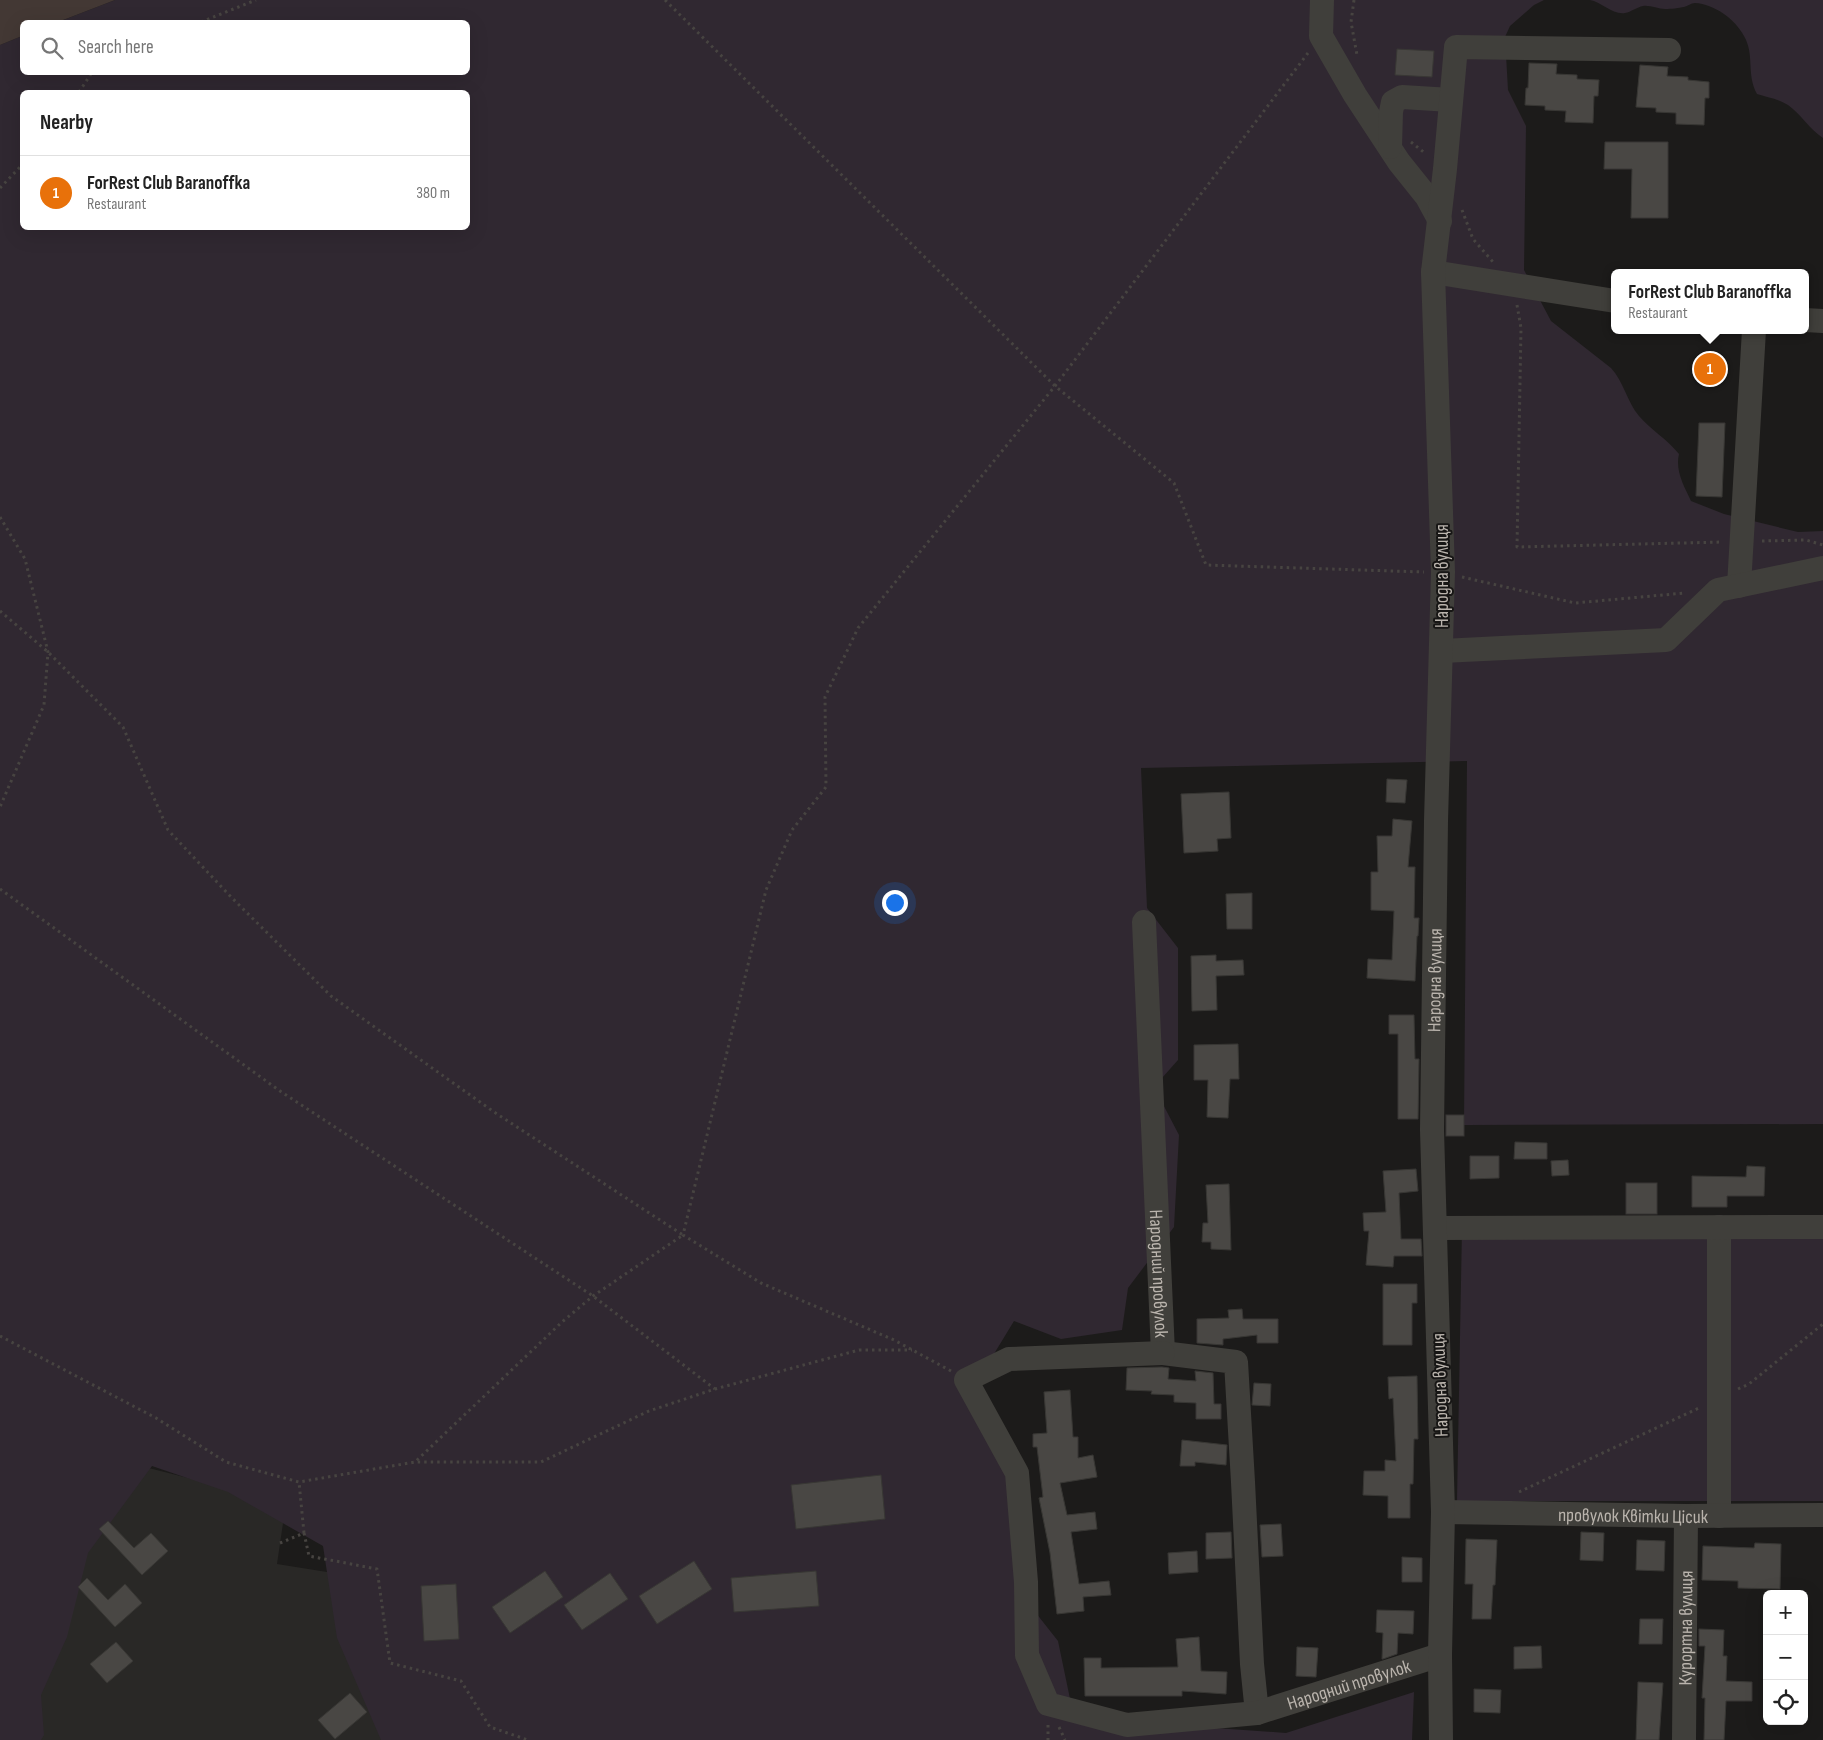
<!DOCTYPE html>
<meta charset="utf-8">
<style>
body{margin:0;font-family:"Sofia Sans Condensed",sans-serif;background:#f2f2f2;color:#222}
.controls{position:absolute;right:15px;bottom:15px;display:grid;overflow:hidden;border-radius:8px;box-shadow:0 5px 20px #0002}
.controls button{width:45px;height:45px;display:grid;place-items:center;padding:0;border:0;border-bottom:1px solid #e0e0e0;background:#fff;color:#222;font:25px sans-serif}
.you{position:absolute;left:894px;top:902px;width:18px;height:18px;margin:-12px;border:4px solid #fff;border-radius:50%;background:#1a73e8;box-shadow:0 0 0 8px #1a73e833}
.badge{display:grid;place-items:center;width:32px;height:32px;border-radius:50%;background:#0b8043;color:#fff;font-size:16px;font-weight:700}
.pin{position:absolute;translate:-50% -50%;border:2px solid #fff;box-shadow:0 1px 5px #0006}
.popup{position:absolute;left:1611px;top:269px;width:198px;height:65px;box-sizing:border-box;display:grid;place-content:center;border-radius:8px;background:#fff;filter:drop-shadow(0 1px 4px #0005);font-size:16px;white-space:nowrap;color:#767676}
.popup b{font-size:19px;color:#222}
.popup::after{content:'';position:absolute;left:50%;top:100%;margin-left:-10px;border:10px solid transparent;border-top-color:#fff}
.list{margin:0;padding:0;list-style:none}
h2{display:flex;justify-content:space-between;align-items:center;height:65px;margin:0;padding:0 20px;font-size:21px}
h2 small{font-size:16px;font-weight:400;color:#767676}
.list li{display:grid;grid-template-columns:32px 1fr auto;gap:15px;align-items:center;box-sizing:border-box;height:75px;padding:0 20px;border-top:1px solid #e0e0e0}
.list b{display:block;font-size:19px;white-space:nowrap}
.list p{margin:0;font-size:16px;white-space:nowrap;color:#767676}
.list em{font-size:16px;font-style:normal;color:#767676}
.icon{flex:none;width:28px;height:28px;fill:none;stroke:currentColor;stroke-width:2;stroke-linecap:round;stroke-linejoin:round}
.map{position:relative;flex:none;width:1823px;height:1740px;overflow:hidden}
.search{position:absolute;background:#fff;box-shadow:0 5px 20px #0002;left:20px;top:20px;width:450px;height:55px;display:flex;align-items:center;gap:12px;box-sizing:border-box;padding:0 18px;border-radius:8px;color:#767676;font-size:19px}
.panel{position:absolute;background:#fff;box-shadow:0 5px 20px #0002;left:20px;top:90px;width:450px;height:140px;border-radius:8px}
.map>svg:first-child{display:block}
</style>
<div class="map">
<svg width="1823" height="1740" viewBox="0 0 1823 1740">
<rect width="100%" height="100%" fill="#1c1b1a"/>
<!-- built -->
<polygon fill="#292826" points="129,1463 286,1503 277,1564 352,1576 403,1740 0,1740"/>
<!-- green -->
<g fill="#302831" fill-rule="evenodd">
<path d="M115,0H1544L1534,5L1510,26L1505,37L1508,90L1526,126L1524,270L1551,321L1611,368C1624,382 1627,402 1639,416C1651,430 1667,439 1679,454C1675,471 1684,486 1691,501L1724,514L1798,532L1823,531V1124L1464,1125L1467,761L1141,768L1147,908L1178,948V1060L1154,1087L1179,1135L1174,1227L1128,1288L1122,1330L1061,1339L1014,1321L969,1395L1012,1476L1021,1594L1058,1641L1074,1718L1286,1733L1414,1692L1412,1740H381L337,1638L323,1546L228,1492L152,1466L88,1553L67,1637L41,1695L44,1735L41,1740H0V45L22,36V72H468V22H58ZM22,92H468V228H22Z"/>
<path d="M1590,0H1823V138C1809,129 1801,114 1788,105C1779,99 1766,97 1757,94C1746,74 1755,55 1744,36C1735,19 1714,4 1695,3C1691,3 1688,6 1684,7C1679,8 1671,9 1665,9C1658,9 1650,5 1643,6C1637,7 1631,12 1625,13C1613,15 1601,2 1590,0Z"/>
<polygon points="1823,1227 1823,1501 1457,1501 1462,1228"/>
</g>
<!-- water -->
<polygon fill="#433834" points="0,0 115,0 58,22 22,22 22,36 0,45"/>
<!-- building -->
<g fill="#494744" stroke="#383734">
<polygon points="1397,49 1434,51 1432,77 1395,75"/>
<polygon points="1529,63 1557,64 1556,74 1577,75 1577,79 1599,80 1598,96 1594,96 1593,123 1565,122 1566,111 1545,110 1545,106 1525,105 1526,88 1528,88"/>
<polygon points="1640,65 1668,67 1667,76 1688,77 1688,80 1709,82 1709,98 1705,98 1704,125 1676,124 1676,113 1656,112 1656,108 1636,107"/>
<polygon points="1605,142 1668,142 1668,218 1631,218 1632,169 1604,169"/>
<polygon points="1699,423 1725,423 1722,497 1696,496"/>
<polygon points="1387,779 1407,780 1405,803 1386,802"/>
<polygon points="1229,792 1231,838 1217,839 1218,851 1184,853 1181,794"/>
<polygon points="1393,819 1412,821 1408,867 1415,867 1414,918 1419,918 1418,936 1417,936 1415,981 1367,978 1368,959 1392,960 1394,911 1371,910 1371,872 1378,872 1377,836 1392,836"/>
<polygon points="1252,893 1252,929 1227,929 1226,894"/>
<polygon points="1216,955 1216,961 1243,960 1244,975 1216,976 1217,1010 1192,1011 1191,956"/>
<polygon points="1389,1015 1414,1015 1415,1059 1419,1059 1418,1119 1398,1119 1398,1034 1389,1034"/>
<polygon points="1238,1044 1239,1079 1230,1079 1228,1118 1207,1117 1208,1080 1194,1080 1194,1045"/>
<rect x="1446" y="1115" width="18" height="21"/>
<polygon points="1515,1142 1547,1143 1547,1159 1514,1159"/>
<polygon points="1470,1156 1499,1156 1499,1178 1470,1179"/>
<polygon points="1568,1160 1569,1175 1552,1176 1551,1161"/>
<polygon points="1747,1166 1765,1167 1764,1196 1727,1196 1727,1207 1692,1207 1692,1176 1746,1177"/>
<polygon points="1416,1169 1418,1191 1399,1193 1401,1239 1421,1239 1422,1256 1394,1256 1393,1267 1366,1265 1369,1231 1364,1231 1363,1213 1386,1212 1383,1171"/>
<rect x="1626" y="1183" width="31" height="31"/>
<polygon points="1229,1184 1231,1250 1211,1249 1211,1242 1202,1242 1203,1223 1208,1223 1206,1185"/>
<polygon points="1383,1284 1417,1284 1417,1303 1412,1303 1412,1345 1383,1345"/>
<polygon points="1242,1309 1243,1319 1278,1319 1278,1343 1257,1343 1257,1335 1223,1339 1223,1345 1197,1343 1197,1319 1229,1318 1228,1310"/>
<polygon points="1162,1367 1169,1368 1168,1379 1196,1381 1195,1371 1213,1373 1214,1404 1221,1404 1221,1419 1196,1419 1196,1403 1174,1402 1174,1395 1151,1394 1152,1391 1126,1390 1127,1368"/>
<polygon points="1417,1376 1418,1439 1414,1439 1413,1484 1410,1484 1410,1518 1388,1518 1388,1496 1363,1495 1364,1471 1385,1471 1385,1460 1396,1461 1393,1398 1389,1399 1388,1377"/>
<polygon points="1254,1383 1271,1384 1270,1406 1252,1405"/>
<polygon points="1070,1390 1073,1437 1078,1437 1078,1458 1093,1455 1097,1477 1060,1483 1067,1515 1095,1512 1097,1529 1071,1532 1079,1584 1109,1581 1111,1595 1083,1597 1084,1611 1057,1614 1050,1553 1039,1498 1043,1497 1037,1447 1033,1447 1033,1434 1047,1433 1044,1392"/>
<polygon points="1182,1440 1227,1445 1226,1465 1195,1462 1195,1466 1180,1466"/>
<polygon points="881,1475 885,1519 796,1529 791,1485"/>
<polygon points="108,1521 134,1548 151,1533 168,1551 142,1575 99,1529"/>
<polygon points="1281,1524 1283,1556 1262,1557 1260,1525"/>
<polygon points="1231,1532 1232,1558 1206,1559 1206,1533"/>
<polygon points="1581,1532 1604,1533 1603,1561 1580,1560"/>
<polygon points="1466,1539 1497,1540 1495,1585 1493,1585 1491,1619 1472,1619 1473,1584 1465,1584"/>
<polygon points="1637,1540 1665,1541 1664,1571 1636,1570"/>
<polygon points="1755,1543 1781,1544 1780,1589 1738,1588 1738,1581 1702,1580 1703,1546 1754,1548"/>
<polygon points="1197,1551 1198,1572 1169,1574 1168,1553"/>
<polygon points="1402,1557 1422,1558 1422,1582 1402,1582"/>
<polygon points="694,1561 712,1589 657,1624 639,1596"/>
<polygon points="545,1571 563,1597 510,1633 492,1607"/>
<polygon points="816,1571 819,1606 734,1612 731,1578"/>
<polygon points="610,1573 628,1599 582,1630 564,1605"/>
<polygon points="87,1578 108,1600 125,1584 142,1603 115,1627 78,1587"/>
<polygon points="456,1584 459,1639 424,1641 421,1586"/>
<polygon points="1377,1610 1414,1611 1413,1634 1398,1633 1397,1654 1383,1659 1382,1659 1383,1633 1376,1632"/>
<polygon points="1640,1619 1663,1619 1662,1644 1639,1644"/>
<polygon points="1699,1629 1724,1630 1723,1656 1727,1656 1726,1681 1752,1682 1752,1701 1726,1701 1724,1740 1704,1740 1705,1698 1702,1698 1705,1646 1699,1646"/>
<polygon points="1199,1637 1201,1671 1227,1672 1226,1694 1182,1691 1182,1696 1085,1696 1084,1658 1101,1658 1101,1668 1178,1667 1176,1639"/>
<polygon points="116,1642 133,1661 107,1683 90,1664"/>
<polygon points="1541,1646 1542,1668 1514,1669 1514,1647"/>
<polygon points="1297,1647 1318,1648 1316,1677 1296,1676"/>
<polygon points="1638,1682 1663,1683 1659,1740 1636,1740"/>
<polygon points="1474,1689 1501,1690 1500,1713 1474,1712"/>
<polygon points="350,1693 367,1712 335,1739 318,1720"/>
</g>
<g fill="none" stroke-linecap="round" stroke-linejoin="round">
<!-- path -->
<g stroke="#474441" stroke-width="3" stroke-dasharray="2.5 4" stroke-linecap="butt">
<polyline points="665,0 1055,386 1174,483 1206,565 1424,572"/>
<polyline points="1354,0 1351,22 1357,55"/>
<polyline points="201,22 256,0"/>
<polyline points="79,92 91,74 94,72"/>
<polyline points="1411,142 1426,154"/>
<polyline points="0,188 22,165"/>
<polyline points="1462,210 1473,239 1493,262"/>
<polyline points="1517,305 1521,328 1517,547 1723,542"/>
<polyline points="0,517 25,559 48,652 44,705 0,807"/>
<polyline points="1762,541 1806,540 1823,545"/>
<polyline points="1462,577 1575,603 1685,593"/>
<polyline points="0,611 48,652 123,727 168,830 231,897 331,996 494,1112 683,1235 593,1296 562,1322 415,1462"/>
<polyline points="0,889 280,1091 593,1296 715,1389"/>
<polyline points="0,1336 156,1418 226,1462 299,1482 415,1462 541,1462 649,1411 715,1389 859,1350 912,1350"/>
<polyline points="951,1371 894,1340 761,1283 683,1235 766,890 792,830 826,787 825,697 858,628 1055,386 1308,53"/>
<polyline points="1738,1389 1749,1384 1823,1324"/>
<polyline points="1519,1492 1699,1408"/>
<polyline points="304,1533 309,1556 377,1569 390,1663 461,1681 490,1727 528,1740"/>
<polyline points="280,1543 304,1533 299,1482"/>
<polyline points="1048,1725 1048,1740"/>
<polyline points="1059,1727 1065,1740"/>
</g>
<!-- minor -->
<g stroke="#403f3b" stroke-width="24">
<polyline points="1322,0 1321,36 1355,95 1399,162 1427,197 1440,221"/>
<polyline points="1390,147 1391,112 1393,102 1402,97 1451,100"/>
<polyline points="1433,272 1615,301"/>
<polyline points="1805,320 1823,321"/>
<polyline points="1739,586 1754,330"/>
<polyline points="1442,651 1666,640 1718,590 1823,568"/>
<path id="s1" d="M1144,922L1163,1353L1236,1362L1243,1482L1252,1664L1257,1713"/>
<polyline points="1719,1227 1719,1516"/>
<polyline points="1435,1228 1823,1227"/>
<path id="s2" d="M1163,1353L1009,1359L966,1380L1017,1473L1026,1582L1027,1655L1048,1704L1127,1725L1257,1713L1440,1655"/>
<path id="s3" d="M1443,1512L1686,1516L1823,1515"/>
<path id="s4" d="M1441,1740L1440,1655L1443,1512L1432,1130L1436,821L1443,572L1433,272L1445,169L1456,47L1669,50"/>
<path id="s5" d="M1684,1740L1686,1516"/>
</g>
</g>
<g text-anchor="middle" stroke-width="4" stroke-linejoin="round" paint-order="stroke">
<!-- street labels -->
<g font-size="19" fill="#bab4ad" stroke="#171615">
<text transform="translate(1441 576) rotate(-90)" y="7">Народна вулиця</text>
<text dy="7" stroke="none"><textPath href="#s4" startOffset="760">Народна вулиця</textPath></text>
<text dy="7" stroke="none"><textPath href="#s1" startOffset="352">Народний провулок</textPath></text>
<text transform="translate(1439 1385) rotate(-92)" y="7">Народна вулиця</text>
<text dy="7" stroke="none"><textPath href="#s3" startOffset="190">провулок Квітки Цісик</textPath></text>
<text dy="7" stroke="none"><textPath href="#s5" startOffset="112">Курортна вулиця</textPath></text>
<text dy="7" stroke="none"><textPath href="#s2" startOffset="852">Народний провулок</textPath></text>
</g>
</g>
</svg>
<div class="controls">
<button>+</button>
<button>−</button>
<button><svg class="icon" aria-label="locate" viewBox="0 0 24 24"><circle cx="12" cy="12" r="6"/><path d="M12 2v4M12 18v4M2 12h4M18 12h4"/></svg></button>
</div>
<div class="you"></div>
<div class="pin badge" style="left:1710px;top:369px;background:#e8710a">1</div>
<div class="popup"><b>ForRest Club Baranoffka</b>Restaurant</div>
<div class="search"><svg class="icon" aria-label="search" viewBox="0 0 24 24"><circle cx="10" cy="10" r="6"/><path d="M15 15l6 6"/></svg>Search here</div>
<section class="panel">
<h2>Nearby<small></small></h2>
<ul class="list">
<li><span class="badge" style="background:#e8710a">1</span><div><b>ForRest Club Baranoffka</b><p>Restaurant</p></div><em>380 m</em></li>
</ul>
</section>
</div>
